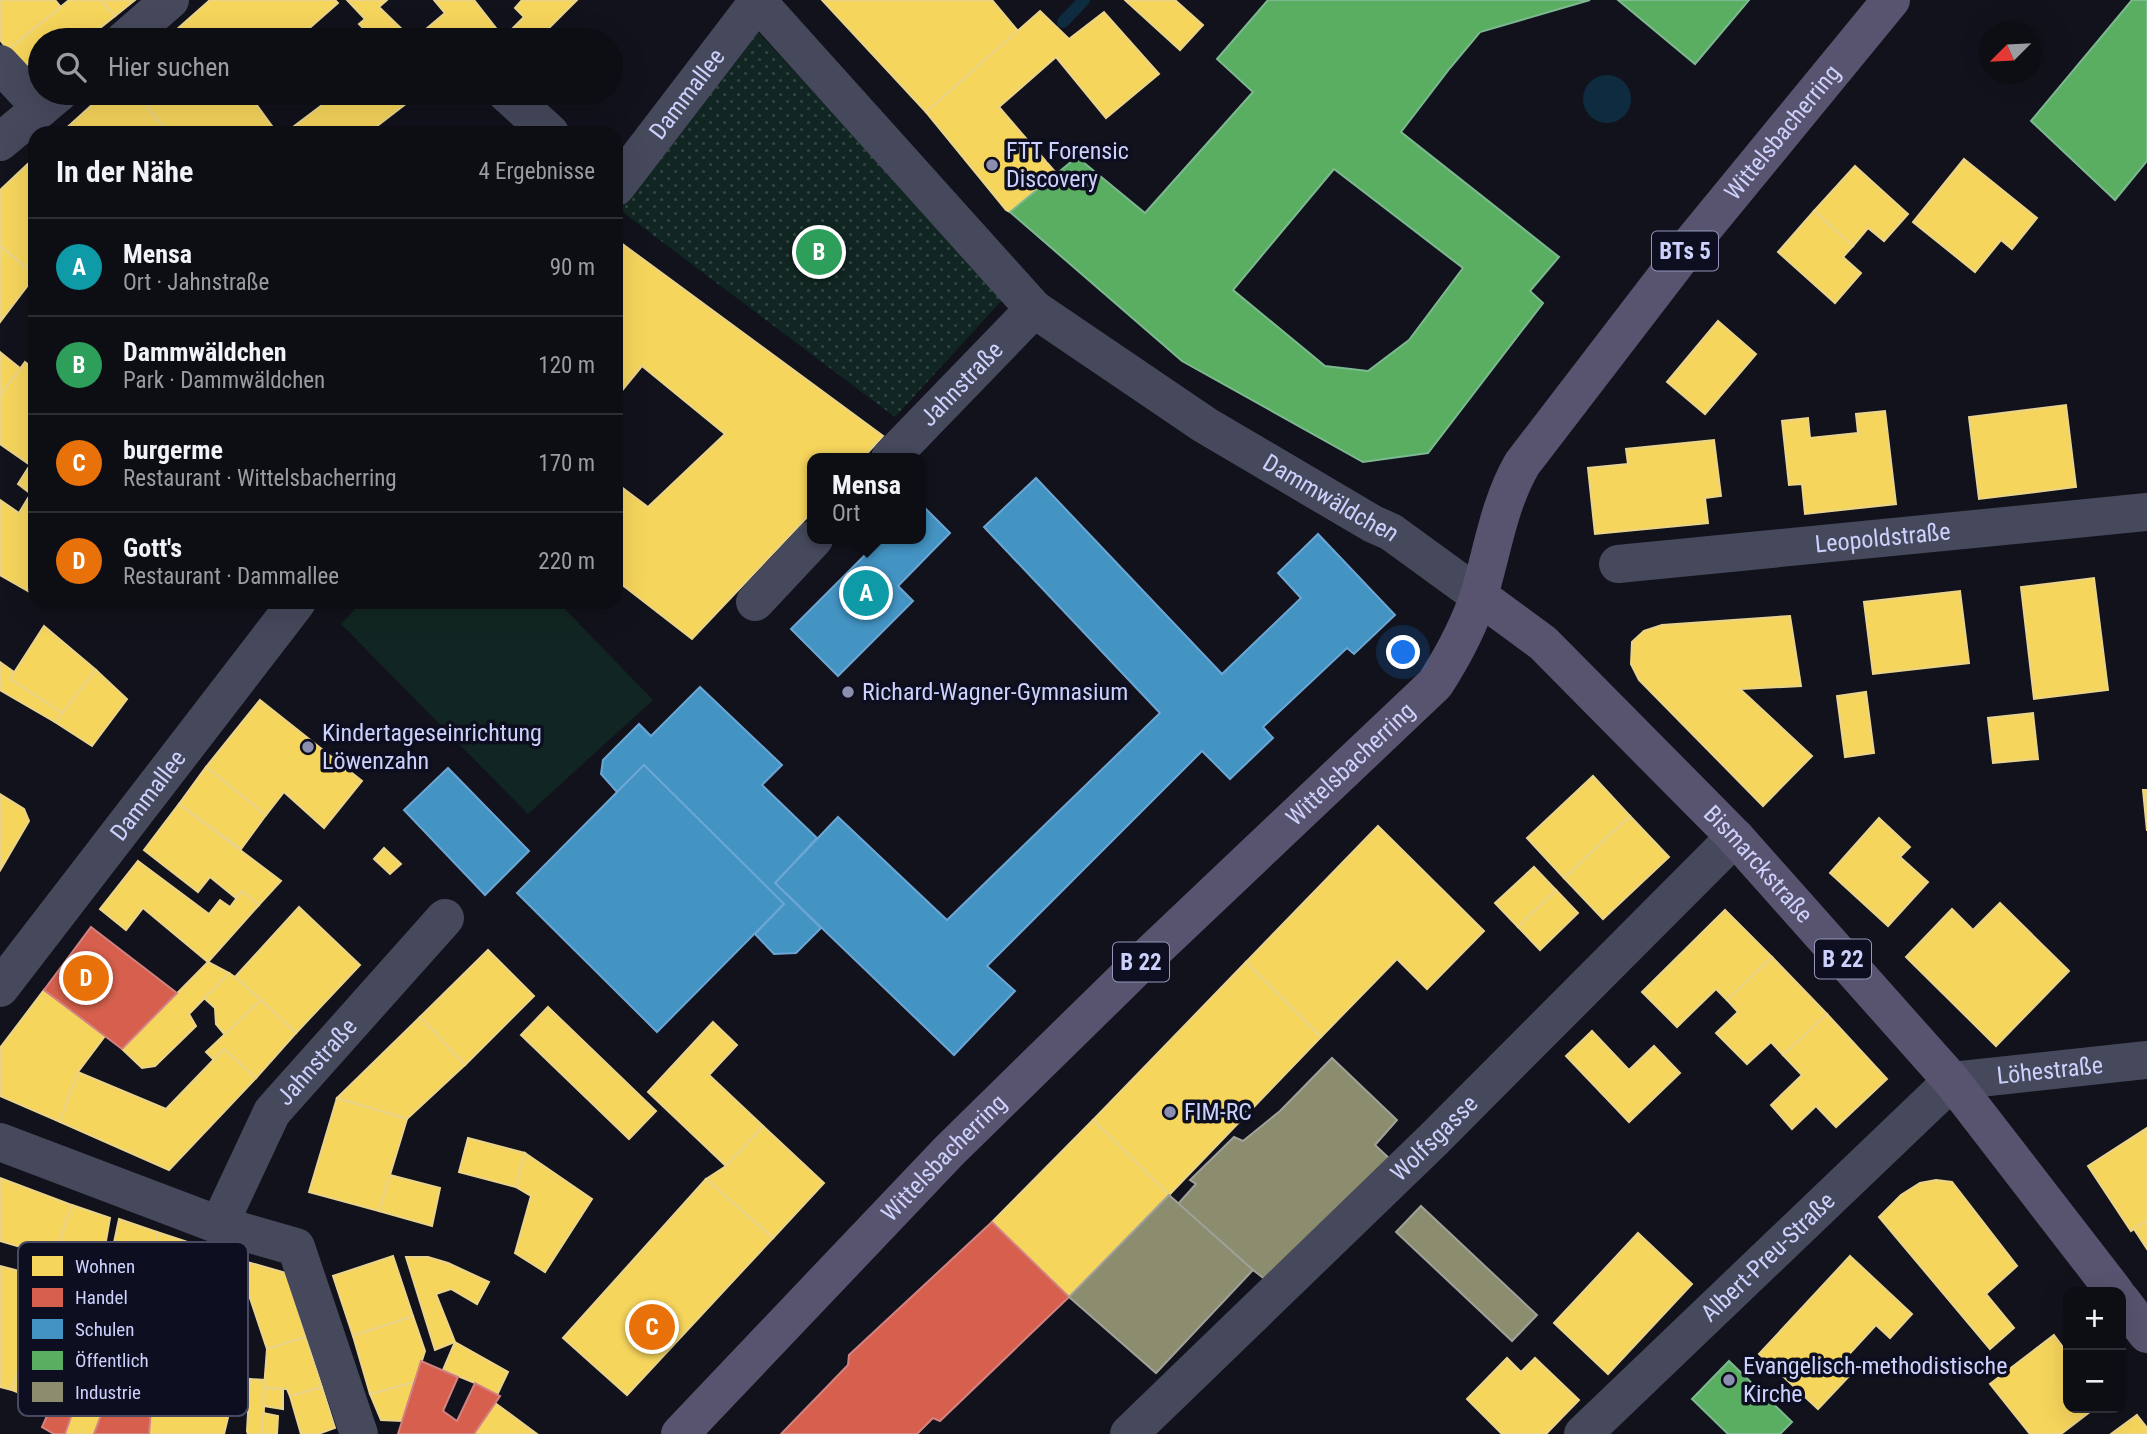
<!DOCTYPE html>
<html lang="de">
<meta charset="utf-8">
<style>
body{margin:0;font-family:"Roboto Condensed",sans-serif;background:#1b1c22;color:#f1f3f6}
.controls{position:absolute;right:21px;bottom:21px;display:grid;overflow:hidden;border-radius:14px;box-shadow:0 7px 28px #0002}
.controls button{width:63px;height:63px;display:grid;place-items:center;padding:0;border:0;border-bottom:2px solid #2d2e34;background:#0d0e14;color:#f1f3f6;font:35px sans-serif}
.compass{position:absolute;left:1979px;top:21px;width:63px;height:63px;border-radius:50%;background:#0d0e14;box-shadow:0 7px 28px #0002;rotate:246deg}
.you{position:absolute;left:1404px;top:653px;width:24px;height:24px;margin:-18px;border:5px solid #fff;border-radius:50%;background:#1a73e8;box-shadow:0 0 0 10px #1a73e833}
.badge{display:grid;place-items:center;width:46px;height:46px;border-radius:50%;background:#db2777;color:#fff;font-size:23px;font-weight:700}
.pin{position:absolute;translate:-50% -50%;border:4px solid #fff;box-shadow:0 2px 7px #0006}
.popup{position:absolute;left:807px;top:453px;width:119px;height:91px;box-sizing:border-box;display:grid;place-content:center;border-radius:14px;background:#0d0e14;filter:drop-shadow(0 2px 5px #0005);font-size:23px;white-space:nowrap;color:#9a9ca0}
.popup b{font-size:26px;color:#f1f3f6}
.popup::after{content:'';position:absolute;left:50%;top:100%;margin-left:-14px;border:14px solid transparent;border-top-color:#0d0e14}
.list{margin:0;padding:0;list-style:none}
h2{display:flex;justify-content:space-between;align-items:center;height:91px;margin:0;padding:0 28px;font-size:30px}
h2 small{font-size:23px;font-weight:400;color:#9a9ca0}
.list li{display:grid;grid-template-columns:46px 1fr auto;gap:21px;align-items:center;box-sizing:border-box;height:98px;padding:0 28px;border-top:2px solid #2d2e34}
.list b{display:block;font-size:26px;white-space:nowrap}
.list p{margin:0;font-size:23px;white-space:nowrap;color:#9a9ca0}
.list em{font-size:23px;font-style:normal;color:#9a9ca0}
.icon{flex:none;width:38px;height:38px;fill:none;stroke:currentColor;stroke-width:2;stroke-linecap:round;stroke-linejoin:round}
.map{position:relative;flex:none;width:2147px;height:1434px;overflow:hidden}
.search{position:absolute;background:#0d0e14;box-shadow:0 7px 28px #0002;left:28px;top:28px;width:595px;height:77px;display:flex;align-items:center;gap:18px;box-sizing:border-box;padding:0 24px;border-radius:38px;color:#9a9ca0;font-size:26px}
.panel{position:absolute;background:#0d0e14;box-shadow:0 7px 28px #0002;left:28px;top:126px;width:595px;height:483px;border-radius:21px}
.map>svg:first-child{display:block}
</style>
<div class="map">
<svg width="2147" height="1434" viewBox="0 0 2147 1434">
<defs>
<pattern id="park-dots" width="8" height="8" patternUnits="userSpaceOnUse" patternTransform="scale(1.75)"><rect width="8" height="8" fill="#112622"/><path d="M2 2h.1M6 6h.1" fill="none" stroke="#324443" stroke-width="1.8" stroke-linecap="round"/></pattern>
</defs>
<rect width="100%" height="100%" fill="#11121b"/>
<!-- green -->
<polygon fill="#112622" points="362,602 558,602 653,700 528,814 341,624"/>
<!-- park -->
<polygon fill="url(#park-dots)" points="756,30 1004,298 895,417 616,207 616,196"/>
<!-- water -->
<circle fill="#0e2b3f" cx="1607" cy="99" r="24"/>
<!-- homes -->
<g fill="#f6d55c" stroke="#ead48c" stroke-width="2">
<polygon points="0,0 55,0 61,7 8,50 0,40"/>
<polygon points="69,0 101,0 115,16 85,40 40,40 40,76 34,81 8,50"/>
<polygon points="101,0 135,0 115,16"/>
<polygon points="210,0 335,0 338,3 296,40 186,40 176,30"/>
<polygon points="347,0 387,0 379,7 413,40 445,13 434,0 474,0 496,28 482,40 375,40 359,24 365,19"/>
<polygon points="522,0 577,0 537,40 501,40 524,17 515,8"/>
<polygon points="822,0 992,0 1018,31 926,112"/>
<polygon points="1125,0 1175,0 1203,25 1180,50"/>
<polygon points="1040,11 1069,39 1104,12 1159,74 1106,118 1056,57 999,107 1056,173 1010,212 1006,210 926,112"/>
<polygon points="176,30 186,40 164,40"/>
<polygon points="105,93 136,93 168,133 61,133"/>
<polygon points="136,93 233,93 238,99 248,93 277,133 168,133"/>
<polygon points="338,93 420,93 368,133 285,133"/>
<polygon points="35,157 35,276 0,245 0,190"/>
<polygon points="1964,159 2037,218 2012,249 2001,240 1975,272 1913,222"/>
<polygon points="1855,166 1908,214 1884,241 1868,228 1853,246 1814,211"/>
<polygon points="1814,211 1853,246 1843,257 1861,273 1835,303 1778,252"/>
<polygon points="617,240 883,436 863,458 812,458 812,512 692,639 616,580 616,483 648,507 725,434 642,366 616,398"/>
<polygon points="0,245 35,276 0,322"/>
<polygon points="1718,321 1756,354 1705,414 1667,382"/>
<polygon points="0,352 21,369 0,396"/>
<polygon points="25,362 35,370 35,497 18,484 30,465 0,444 0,396"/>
<polygon points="2066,405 2076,487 1979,499 1969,417"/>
<polygon points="1885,411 1896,504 1805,514 1802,484 1789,485 1782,421 1808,418 1810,438 1858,433 1856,414"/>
<polygon points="1714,440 1721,496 1705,498 1708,523 1595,534 1588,468 1628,464 1626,449"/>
<polygon points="31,493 35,497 35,595 0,575 0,500 19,513"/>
<polygon points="2094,578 2108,690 2034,699 2021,587"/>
<polygon points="1960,591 1969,663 1873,674 1864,602"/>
<polygon points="1790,616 1801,686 1740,689 1812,756 1763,806 1639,680 1631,664 1632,642 1644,631 1662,625"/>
<polygon points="44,626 96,670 62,713 10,679"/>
<polygon points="0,662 14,672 10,679 62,713 55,722 0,690"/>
<polygon points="96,670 127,699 92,746 55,722"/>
<polygon points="1866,692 1874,753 1845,757 1837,696"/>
<polygon points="260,700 362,781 324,828 284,792 266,815 206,767"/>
<polygon points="2033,713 2038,759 1993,763 1988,718"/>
<polygon points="206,767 266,815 241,849 179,804"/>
<polygon points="1593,776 1630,816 1564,878 1527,838"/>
<polygon points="2143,790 2147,790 2147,831"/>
<polygon points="0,794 24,809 29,821 1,869"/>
<polygon points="179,804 281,881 259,905 242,891 236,898 210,877 198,892 144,850"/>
<polygon points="1630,816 1669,857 1603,919 1564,878"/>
<polygon points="1879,818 1910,847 1900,857 1928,882 1888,926 1830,873"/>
<polygon points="1378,826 1484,931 1427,989 1397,959 1321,1037 1246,962"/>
<polygon points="384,848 401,864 390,874 374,859"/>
<polygon points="138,861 209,914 220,900 230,907 242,891 259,905 208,962 143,908 126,930 100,909"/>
<polygon points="1534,867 1556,890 1518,927 1495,903"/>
<polygon points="1556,890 1578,913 1540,950 1518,927"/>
<polygon points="2000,903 2069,971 1996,1046 1906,957 1952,909 1973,930"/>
<polygon points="299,907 360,965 296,1033 235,977"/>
<polygon points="1725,910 1772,957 1727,1000 1716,989 1677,1027 1642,992"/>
<polygon points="488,950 534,996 465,1065 420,1017"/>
<polygon points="1772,957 1827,1014 1783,1055 1771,1042 1747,1064 1716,1033 1738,1012 1727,1000"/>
<polygon points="208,962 229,973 189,1014 196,1026 155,1066 142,1068 122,1049"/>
<polygon points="1246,962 1321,1037 1169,1195 1093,1120"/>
<polygon points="229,973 235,977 261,1000 225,1035 216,1024 215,1008 204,998"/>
<polygon points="44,990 105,1036 78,1072 60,1122 0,1096 0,1048"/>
<polygon points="261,1000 296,1033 256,1078 224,1049 214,1060 206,1052"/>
<polygon points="548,1007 656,1111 629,1139 521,1035"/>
<polygon points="1827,1014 1887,1079 1836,1127 1816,1106 1792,1129 1771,1105 1802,1075 1783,1055"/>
<polygon points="420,1017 465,1065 407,1119 337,1098"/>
<polygon points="713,1022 737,1045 709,1075 763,1126 726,1166 648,1092"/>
<polygon points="1592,1031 1629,1070 1654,1046 1680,1073 1629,1122 1566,1056"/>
<polygon points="224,1049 256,1078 169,1170 60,1122 78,1072 166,1109"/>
<polygon points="337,1098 407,1119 379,1211 309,1192"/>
<polygon points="1093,1120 1169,1195 1069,1297 992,1222"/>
<polygon points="763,1126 824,1183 773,1238 706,1179 726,1166"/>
<polygon points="2147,1128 2147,1220 2131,1231 2088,1166"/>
<polygon points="468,1138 525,1153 516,1187 459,1172"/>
<polygon points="525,1153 592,1199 545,1272 515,1253 531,1196 516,1187"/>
<polygon points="390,1175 440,1188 432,1226 379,1211"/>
<polygon points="0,1178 72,1205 46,1278 19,1271 24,1248 0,1241"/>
<polygon points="706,1179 773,1238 627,1395 563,1338"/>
<polygon points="1936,1180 1952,1182 2017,1266 1986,1294 2014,1328 1990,1349 1879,1217 1901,1195 1920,1183"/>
<polygon points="72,1205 110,1218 94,1309 40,1299"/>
<polygon points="119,1219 157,1232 153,1274 110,1261"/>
<polygon points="2147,1220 2147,1249 2134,1229"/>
<polygon points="157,1232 221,1253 216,1289 196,1286 195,1299 152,1289"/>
<polygon points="1638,1233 1692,1284 1608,1374 1554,1323"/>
<polygon points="393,1256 413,1316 353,1336 333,1276"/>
<polygon points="1850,1256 1912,1314 1890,1338 1876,1325 1841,1363 1852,1373 1818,1409 1759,1354"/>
<polygon points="406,1257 428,1257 448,1263 489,1282 477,1304 451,1289 436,1294 455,1342 435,1350"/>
<polygon points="237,1259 286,1273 306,1337 267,1349"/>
<polygon points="0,1266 46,1278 12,1390 0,1387"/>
<polygon points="40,1299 94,1309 52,1407 12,1390"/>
<polygon points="413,1316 425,1351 415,1382 370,1394 353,1336"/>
<polygon points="2054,1335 2068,1354 2068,1408 2095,1408 2061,1434 2030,1434 1990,1384"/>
<polygon points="306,1337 322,1387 290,1396 287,1389 264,1388 267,1349"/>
<polygon points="455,1342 508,1372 497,1395 475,1383 443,1370"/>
<polygon points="147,1351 241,1363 224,1434 149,1434 152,1399 146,1358"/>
<polygon points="1507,1358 1521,1372 1535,1358 1579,1400 1546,1434 1502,1434 1467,1399"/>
<polygon points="102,1360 96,1381 107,1399 94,1434 65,1434 83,1382 85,1368"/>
<polygon points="250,1379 265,1380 263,1434 248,1434 247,1431"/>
<polygon points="415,1382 402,1421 381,1420 370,1394"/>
<polygon points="322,1387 335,1428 318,1434 301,1434 290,1396"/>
<polygon points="264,1388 283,1389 283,1409 263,1406"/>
<polygon points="495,1403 537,1434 474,1434"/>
<polygon points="263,1413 278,1416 277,1434 263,1434"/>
<polygon points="2137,1415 2147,1428 2147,1434 2111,1434"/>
</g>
<!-- shops -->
<g fill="#d6604d" stroke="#d38282" stroke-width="2">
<polygon points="91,927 177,993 122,1049 44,990"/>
<polygon points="992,1222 1069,1297 940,1421 933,1418 917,1434 781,1434 848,1365 849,1355"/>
<polygon points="106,1341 146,1358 152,1399 149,1434 94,1434 107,1399 96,1381"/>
<polygon points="421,1361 458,1377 443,1411 457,1421 475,1383 500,1396 474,1434 398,1434"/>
<polygon points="65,1376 83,1382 65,1434 54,1434 42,1427"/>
</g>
<!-- schools -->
<g fill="#4393c3" stroke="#6ca6d4" stroke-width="2">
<polygon points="1036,478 1222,674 1301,598 1278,573 1318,534 1395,615 1354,654 1347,648 1263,727 1273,738 1230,779 1202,751 987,966 1015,991 954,1055 775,883 838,817 947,920 1160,713 984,527"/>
<polygon points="920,503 950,533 898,586 913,601 838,676 791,629 881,539 920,539"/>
<polygon points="700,687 782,765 762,785 817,838 775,883 821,928 796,953 774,954 755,934 784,904 644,765 617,792 601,774 603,760 639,724 651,736"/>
<polygon points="644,765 784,904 657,1032 517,893"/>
<polygon points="448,768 529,851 485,895 404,810"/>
</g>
<!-- public -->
<g fill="#5aae61" stroke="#7cb890" stroke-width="2" fill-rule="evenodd">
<path d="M1268,0H1590L1480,32L1450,68L1401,132L1559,257L1530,291L1543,303L1428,453L1363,462L1182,361L1010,212L1077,157L1145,213L1253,92L1217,59ZM1334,169L1463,268L1409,340L1368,371L1325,366L1233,290Z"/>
<polygon points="1618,0 1749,0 1695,64"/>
<polygon points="2132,0 2147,0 2147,161 2115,200 2031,121"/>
<polygon points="1729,1361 1792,1422 1780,1434 1728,1434 1692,1399"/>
</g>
<!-- industry -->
<g fill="#8c8c6e" stroke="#a0a199" stroke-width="2">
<polygon points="1332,1058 1397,1120 1375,1145 1391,1160 1271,1284 1253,1270 1178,1204 1196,1184 1190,1180 1234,1137 1243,1141 1280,1111"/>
<polygon points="1169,1195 1253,1270 1156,1373 1069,1297"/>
<polygon points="1421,1206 1537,1315 1512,1341 1396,1232"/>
</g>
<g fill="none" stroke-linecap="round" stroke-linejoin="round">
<!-- stream -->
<polyline stroke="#0e2b3f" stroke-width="12" points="1063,22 1084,0"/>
<!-- minor -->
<g stroke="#46495c" stroke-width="38">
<path id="s1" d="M758,2L1034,309L1205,425L1373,524L1391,532L1479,596"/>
<polyline points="124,40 170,0"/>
<polyline points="0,64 41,108"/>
<polyline points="506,93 550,133"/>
<polyline points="0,142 59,93"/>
<path id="s2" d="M616,187L759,0"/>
<path id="s3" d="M890,458L1034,309"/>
<path id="s4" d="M1618,564L2147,512"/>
<polyline points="755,602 814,539"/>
<path id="s5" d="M0,988L297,602"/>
<polyline points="0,1142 219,1225 296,1247 359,1434"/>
<path id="s6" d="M219,1225L272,1112L445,918"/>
<path id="s7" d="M1129,1434L1433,1140L1735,837"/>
<path id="s8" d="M1583,1434L1952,1081L2147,1060"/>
</g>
<!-- major -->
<g stroke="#58536e" stroke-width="38">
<path id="s9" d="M1479,596L1543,643L1735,837L1952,1081L2115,1292"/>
<polyline points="2121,1300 2147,1334"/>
<path id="s10" d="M680,1434L949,1151L1147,957L1435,684C1453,656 1470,624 1480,592C1493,548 1499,504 1522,464L1690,245L1891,0"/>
</g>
</g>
<!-- markers -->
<g fill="#8b8eae" stroke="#0d0e1f" stroke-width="2.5">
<circle cx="992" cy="165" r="7"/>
<circle cx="848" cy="692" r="7"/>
<circle cx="308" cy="747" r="7"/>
<circle cx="1170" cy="1112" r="7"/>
<circle cx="1729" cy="1380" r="7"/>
</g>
<g text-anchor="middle" stroke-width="7" stroke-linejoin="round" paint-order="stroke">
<!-- shield labels -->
<g fill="#0d0e1f" stroke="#9396ba" stroke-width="2">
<rect x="1652" y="231.5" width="66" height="39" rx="5"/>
<rect x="1815" y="939.5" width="56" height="39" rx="5"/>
<rect x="1113" y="942.5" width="56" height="39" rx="5"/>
</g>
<g font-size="23" font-weight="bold" fill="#cdd1fd">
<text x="1685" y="259">BTs 5</text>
<text x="1843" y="967">B 22</text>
<text x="1141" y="970">B 22</text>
</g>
<!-- street labels -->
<g font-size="24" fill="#cdd1fd" stroke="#0d0e1f">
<text dy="8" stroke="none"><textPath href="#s2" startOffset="117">Dammallee</textPath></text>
<text dy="8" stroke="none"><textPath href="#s10" startOffset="1724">Wittelsbacherring</textPath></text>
<text dy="8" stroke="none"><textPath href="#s3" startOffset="103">Jahnstraße</textPath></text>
<text dy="8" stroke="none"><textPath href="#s1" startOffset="765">Dammwäldchen</textPath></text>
<text dy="8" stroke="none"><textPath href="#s4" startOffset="266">Leopoldstraße</textPath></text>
<text dy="8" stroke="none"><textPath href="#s10" startOffset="948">Wittelsbacherring</textPath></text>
<text dy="8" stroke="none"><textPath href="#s5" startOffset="243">Dammallee</textPath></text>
<text dy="8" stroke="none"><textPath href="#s9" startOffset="388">Bismarckstraße</textPath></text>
<text dy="8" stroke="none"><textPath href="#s6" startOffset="192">Jahnstraße</textPath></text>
<text dy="8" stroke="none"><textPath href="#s8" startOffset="609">Löhestraße</textPath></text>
<text dy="8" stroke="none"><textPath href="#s7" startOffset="425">Wolfsgasse</textPath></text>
<text dy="8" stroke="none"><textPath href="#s10" startOffset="382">Wittelsbacherring</textPath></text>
<text dy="8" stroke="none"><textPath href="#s8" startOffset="256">Albert-Preu-Straße</textPath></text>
</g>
<!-- poi labels -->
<g font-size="24" fill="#cdd1fd" stroke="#0d0e1f" text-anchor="start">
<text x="1006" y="159">FTT Forensic<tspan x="1006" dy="28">Discovery</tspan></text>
<text x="862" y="700">Richard-Wagner-Gymnasium</text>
<text x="322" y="741">Kindertageseinrichtung<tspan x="322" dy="28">Löwenzahn</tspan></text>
<text x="1184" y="1120">FIM-RC</text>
<text x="1743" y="1374">Evangelisch-methodistische<tspan x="1743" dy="28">Kirche</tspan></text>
</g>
</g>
<!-- legend -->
<rect x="18" y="1242" width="230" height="174" rx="10" fill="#0d0e1f" stroke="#474862" stroke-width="2"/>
<rect x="32" y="1256" width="31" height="20" fill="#f6d55c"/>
<rect x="32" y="1288" width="31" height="19" fill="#d6604d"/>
<rect x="32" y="1319" width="31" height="20" fill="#4393c3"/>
<rect x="32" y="1351" width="31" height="19" fill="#5aae61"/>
<rect x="32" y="1382" width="31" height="20" fill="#8c8c6e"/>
<g font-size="19" fill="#cdd1fd">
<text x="75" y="1273">Wohnen</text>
<text x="75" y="1304">Handel</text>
<text x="75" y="1336">Schulen</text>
<text x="75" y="1367">Öffentlich</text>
<text x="75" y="1399">Industrie</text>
</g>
</svg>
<div class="controls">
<button>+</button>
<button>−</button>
</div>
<svg class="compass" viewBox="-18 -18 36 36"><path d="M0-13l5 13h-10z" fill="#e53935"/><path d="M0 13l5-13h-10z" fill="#9a9ca0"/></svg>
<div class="you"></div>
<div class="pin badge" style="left:866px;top:593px;background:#0f9aa8">A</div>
<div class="popup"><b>Mensa</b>Ort</div>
<div class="pin badge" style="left:819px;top:252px;background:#2e9e5b">B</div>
<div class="pin badge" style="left:652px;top:1327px;background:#e8710a">C</div>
<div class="pin badge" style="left:86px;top:978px;background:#e8710a">D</div>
<div class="search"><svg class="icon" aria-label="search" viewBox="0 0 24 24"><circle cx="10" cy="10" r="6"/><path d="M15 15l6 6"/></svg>Hier suchen</div>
<section class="panel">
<h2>In der Nähe<small>4 Ergebnisse</small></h2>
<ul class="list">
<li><span class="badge" style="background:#0f9aa8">A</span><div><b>Mensa</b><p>Ort · Jahnstraße</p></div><em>90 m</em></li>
<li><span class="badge" style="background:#2e9e5b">B</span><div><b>Dammwäldchen</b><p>Park · Dammwäldchen</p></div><em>120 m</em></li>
<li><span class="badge" style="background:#e8710a">C</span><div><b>burgerme</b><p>Restaurant · Wittelsbacherring</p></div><em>170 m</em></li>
<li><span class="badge" style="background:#e8710a">D</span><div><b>Gott's</b><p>Restaurant · Dammallee</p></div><em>220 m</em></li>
</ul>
</section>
</div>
